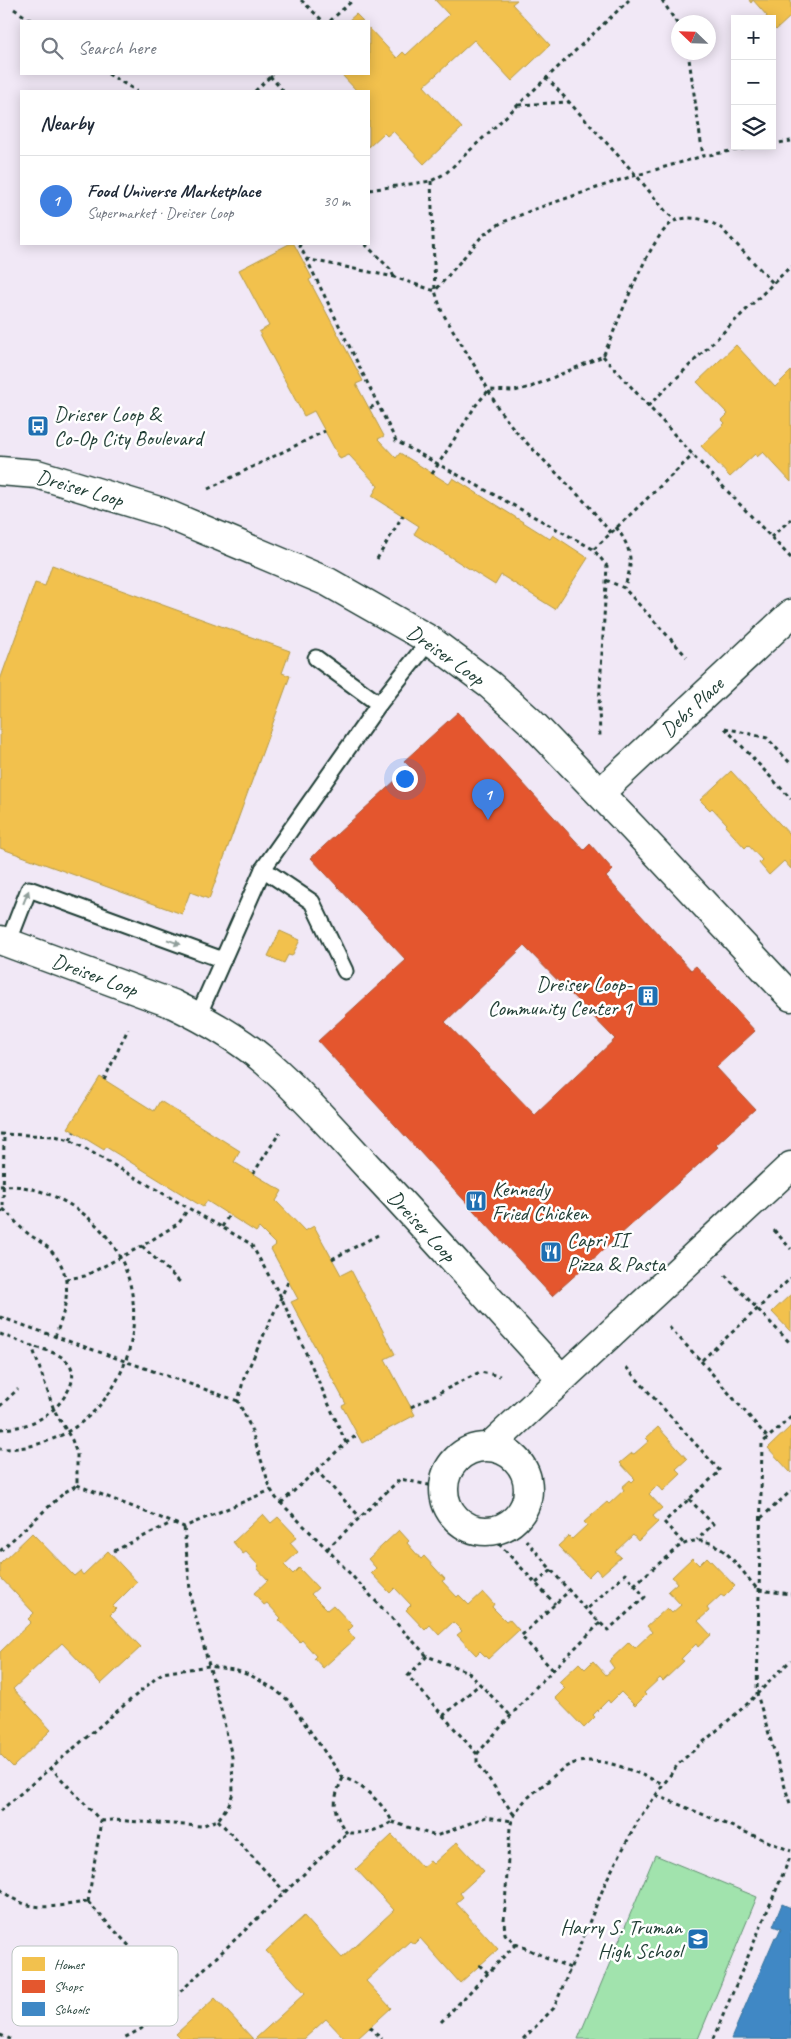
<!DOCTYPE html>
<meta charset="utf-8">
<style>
body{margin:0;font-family:Caveat,sans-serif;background:#f2f2f3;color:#1f2937}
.controls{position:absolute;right:15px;top:15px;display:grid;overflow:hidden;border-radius:0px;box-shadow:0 2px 12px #0003}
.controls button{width:45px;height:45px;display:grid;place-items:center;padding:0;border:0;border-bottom:1px solid #e0e1e3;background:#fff;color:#1f2937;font:25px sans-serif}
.compass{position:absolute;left:671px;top:15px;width:45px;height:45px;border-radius:50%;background:#fff;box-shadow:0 2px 12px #0003;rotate:293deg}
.you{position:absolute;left:404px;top:778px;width:18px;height:18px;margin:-12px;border:4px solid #fff;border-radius:50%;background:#1a73e8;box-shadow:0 0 0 8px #1a73e833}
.badge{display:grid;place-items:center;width:32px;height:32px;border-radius:50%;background:#1f6fb2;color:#fff;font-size:16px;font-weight:700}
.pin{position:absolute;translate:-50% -41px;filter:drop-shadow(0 1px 2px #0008)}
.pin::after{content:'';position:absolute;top:26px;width:18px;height:15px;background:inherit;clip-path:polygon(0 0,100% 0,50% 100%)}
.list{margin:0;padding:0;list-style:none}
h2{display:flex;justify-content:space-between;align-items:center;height:65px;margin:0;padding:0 20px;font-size:21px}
h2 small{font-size:16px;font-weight:400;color:#747a83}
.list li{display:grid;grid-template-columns:32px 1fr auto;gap:15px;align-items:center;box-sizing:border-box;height:90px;padding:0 20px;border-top:1px solid #e0e1e3}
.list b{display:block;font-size:19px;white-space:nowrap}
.list p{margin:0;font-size:16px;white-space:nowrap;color:#747a83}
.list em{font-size:16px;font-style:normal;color:#747a83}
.icon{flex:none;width:28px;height:28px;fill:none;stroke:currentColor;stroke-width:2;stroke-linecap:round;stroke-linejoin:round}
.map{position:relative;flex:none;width:791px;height:2039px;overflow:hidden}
.search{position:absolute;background:#fff;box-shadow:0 2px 12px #0003;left:20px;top:20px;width:350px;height:55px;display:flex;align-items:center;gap:12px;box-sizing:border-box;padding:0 18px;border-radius:0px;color:#747a83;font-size:19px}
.panel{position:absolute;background:#fff;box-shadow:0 2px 12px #0003;left:20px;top:90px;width:350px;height:155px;border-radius:0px}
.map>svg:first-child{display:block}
</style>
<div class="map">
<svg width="791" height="2039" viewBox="0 0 791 2039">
<rect width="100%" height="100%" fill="#f1e8f6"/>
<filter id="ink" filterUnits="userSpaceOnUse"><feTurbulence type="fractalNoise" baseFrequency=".02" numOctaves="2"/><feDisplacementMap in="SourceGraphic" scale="10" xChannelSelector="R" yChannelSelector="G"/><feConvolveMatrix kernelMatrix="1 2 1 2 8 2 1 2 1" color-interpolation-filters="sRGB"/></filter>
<g filter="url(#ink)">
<!-- green -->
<polygon fill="#a1e3ad" stroke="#609070" points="655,1855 757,1897 698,2039 578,2039"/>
<!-- homes -->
<g fill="#f2c14e" stroke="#b39946">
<polygon points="435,0 517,0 512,4 550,45 512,81 474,40 424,86 462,128 424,164 393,131 387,136 384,133 369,147 369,91 357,91 341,74 369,74 369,28 397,58 403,52 406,55 449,15"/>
<polygon points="749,0 791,0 791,18 790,17 776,30 772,26 772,19 765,19 767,16 753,0 751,3"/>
<polygon points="356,14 363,21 348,21"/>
<polygon points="289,244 294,244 312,278 309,280 363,381 356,384 384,436 378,439 396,458 400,453 449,484 453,478 550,539 553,535 588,558 555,609 501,575 495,585 414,534 419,526 372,496 378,486 349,455 340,459 314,411 304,416 259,332 269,326 239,270"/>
<polygon points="736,345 775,387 791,371 791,482 763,452 757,457 755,454 730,477 701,446 725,423 722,420 728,414 697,382"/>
<polygon points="52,565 290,651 282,673 290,676 209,899 190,892 182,914 0,848 0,680 35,583 45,586"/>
<polygon points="731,771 791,836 791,869 784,861 769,875 759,863 762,860 748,845 745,848 725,826 727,824 712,808 710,810 700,800"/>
<polygon points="280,931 300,940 292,956 288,955 284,963 268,956"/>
<polygon points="100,1077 154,1111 160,1101 240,1151 234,1162 282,1191 276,1201 305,1231 314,1226 341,1275 351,1270 395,1354 385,1359 415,1415 362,1443 342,1406 346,1404 291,1302 298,1299 271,1249 276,1245 259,1228 256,1232 207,1201 203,1207 106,1147 104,1150 68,1128"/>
<polygon points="791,1294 791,1332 772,1312"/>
<polygon points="791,1426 791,1473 768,1448"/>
<polygon points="658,1427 687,1459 676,1469 681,1474 663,1491 658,1485 649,1494 662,1508 653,1516 658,1522 638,1541 633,1535 615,1552 621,1557 601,1575 596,1569 588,1577 558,1546 569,1536 572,1539 587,1525 584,1522 607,1502 609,1504 624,1490 622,1487 630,1480 632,1482 635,1479 620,1463 632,1453 634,1454 649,1441 646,1438"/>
<polygon points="263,1514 271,1523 278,1517 297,1537 290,1543 298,1552 284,1565 293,1574 299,1568 318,1588 311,1594 327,1610 333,1605 353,1626 348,1631 355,1639 323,1668 314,1658 316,1656 302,1640 300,1642 279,1620 281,1618 267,1603 264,1605 254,1593 268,1580 257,1568 259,1566 246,1552 243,1554 233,1542"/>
<polygon points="399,1530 409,1541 407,1543 421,1559 424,1556 445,1579 442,1581 457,1597 459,1595 469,1605 483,1592 494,1604 492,1607 506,1621 509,1619 519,1630 488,1659 480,1651 476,1655 457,1635 462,1631 453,1622 439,1635 430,1625 425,1630 406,1610 411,1605 395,1588 390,1593 371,1573 376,1568 368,1559"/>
<polygon points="32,1533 74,1576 80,1571 83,1575 108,1551 137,1582 113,1606 116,1609 110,1615 141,1647 101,1684 62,1643 13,1689 51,1730 13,1767 0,1754 0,1652 31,1622 28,1619 34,1613 0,1577 0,1564"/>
<polygon points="707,1557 735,1586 724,1597 721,1595 707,1608 709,1611 698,1621 711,1635 698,1647 696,1644 681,1659 684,1661 663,1681 660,1678 644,1693 646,1695 635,1706 621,1692 610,1703 608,1700 593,1715 595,1717 584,1728 555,1698 565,1688 559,1682 579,1663 585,1669 593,1661 606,1675 614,1668 609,1661 629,1642 635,1648 652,1632 647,1626 667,1608 672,1613 681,1605 668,1591 677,1583 672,1577 692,1558 699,1565"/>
<polygon points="392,1835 422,1867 430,1861 433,1864 457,1842 484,1871 460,1893 463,1897 456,1903 498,1949 460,1983 420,1938 414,1944 410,1941 366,1981 391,2008 357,2039 345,2039 326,2019 304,2039 255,2039 305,1993 266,1951 304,1916 342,1958 394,1910 356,1869"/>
<polygon points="215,1998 253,2039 181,2039 176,2034"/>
</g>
<!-- shops -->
<path fill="#e4572e" stroke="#a94f30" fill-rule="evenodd" d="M458,712L584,850L590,844L613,870L606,877L691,970L696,966L755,1031L716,1067L755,1109L716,1145L718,1147L552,1296L318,1041L406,960L311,858L410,767L404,761ZM524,946L615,1039L535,1115L445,1022Z"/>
<!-- schools -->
<polygon fill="#3f88c5" stroke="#35729a" points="782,1904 791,1908 791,2039 731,2039 775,1937 777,1938 781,1929 773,1926"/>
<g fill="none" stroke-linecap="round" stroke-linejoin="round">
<!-- lane casing -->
<g stroke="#1f3d34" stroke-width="19">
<g id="lane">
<polyline points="316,658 379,704"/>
<polyline points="263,869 312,902 345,971"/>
<polyline points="8,943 29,889 223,960"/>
<polyline points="198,1016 263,869 379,704 430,640"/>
</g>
</g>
<!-- street casing -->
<g stroke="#1f3d34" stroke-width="31">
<g id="street">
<polyline points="0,471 37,474 162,512 328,582 430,640 490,685 530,721 633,828 791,997"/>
<polyline points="600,793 791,614"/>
<path d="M0,940L173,1004C206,1020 238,1038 266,1062C304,1095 337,1134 371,1170C436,1239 498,1310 562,1379"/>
<polyline points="490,1446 791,1166"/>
<circle cx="486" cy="1489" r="42"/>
</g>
</g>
<!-- path -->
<g stroke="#1f3d34" stroke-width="3" stroke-dasharray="4 4" stroke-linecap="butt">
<polyline points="301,0 323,21"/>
<polyline points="662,0 678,25"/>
<polyline points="14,9 32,21"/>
<polyline points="330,21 353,0"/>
<polyline points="688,52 703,156"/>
<polyline points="108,74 137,91"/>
<polyline points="270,76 283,91"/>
<polyline points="546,77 636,175 667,213 676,220"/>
<polyline points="255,91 273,74"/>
<polyline points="519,105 569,102"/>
<polyline points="772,144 791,141"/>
<polyline points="431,181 435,291 442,312 482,378 499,410 518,434 587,504 611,533"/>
<polyline points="369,190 431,181 446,173 629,0"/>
<polyline points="299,244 396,441 593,549 607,566 599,705 600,738"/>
<polyline points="365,244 390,269 394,277"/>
<polyline points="306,259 394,277 435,291 482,236 501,223 535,209 620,180 703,156 759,146"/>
<polyline points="603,356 693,455 791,558"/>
<polyline points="648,406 791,266"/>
<polyline points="370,408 378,404"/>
<path d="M432,474L476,405L489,390L514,391L531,387L603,356C616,330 651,228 677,220C693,215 708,220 721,228L773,283"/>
<polyline points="208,489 325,431"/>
<path d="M616,527C632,549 634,563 624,588"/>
<polyline points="771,537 791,519"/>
<polyline points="594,549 693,455"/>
<polyline points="377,559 403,515"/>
<polyline points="606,580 624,588 687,657"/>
<polyline points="725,728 791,799"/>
<polyline points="725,728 767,738 791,764"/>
<polyline points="104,1080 128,1029"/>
<polyline points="0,1134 55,1136 70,1140 251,1244 281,1297 346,1443"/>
<polyline points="70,1140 74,1132"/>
<polyline points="253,1174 280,1132"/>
<path d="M0,1186C25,1184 51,1193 72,1206C185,1276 132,1450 0,1449"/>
<path d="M3,1209C12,1216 17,1225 25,1231C34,1239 45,1243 53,1253C75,1278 66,1309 55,1337"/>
<polyline points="0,1213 3,1209 4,1134"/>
<polyline points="222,1227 229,1215"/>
<polyline points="774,1230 791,1249"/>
<polyline points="142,1246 181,1283"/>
<polyline points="332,1259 378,1235"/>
<polyline points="725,1275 791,1344"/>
<polyline points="66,1279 85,1276 142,1246 179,1223 188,1209"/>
<polyline points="288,1282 244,1378 238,1401 250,1426 271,1490 276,1498 327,1549 427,1656 468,1672 511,1716"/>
<polyline points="0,1317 238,1401"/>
<polyline points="669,1327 701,1361 791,1278"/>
<polyline points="0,1334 32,1346 54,1410 72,1440 77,1454 77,1485"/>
<polyline points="701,1361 768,1438"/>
<polyline points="626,1367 720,1471 664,1522 684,1544"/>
<polyline points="0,1406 18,1389"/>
<polyline points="411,1407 480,1372 500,1376"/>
<polyline points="791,1417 762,1443 757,1694 791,1807"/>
<path d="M0,1429C31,1428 56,1415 70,1387C73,1380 74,1372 70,1365C62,1353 44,1350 32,1346"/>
<polyline points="316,1470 360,1517"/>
<polyline points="77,1485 184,1527 271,1490"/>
<polyline points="689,1499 713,1524 697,1540"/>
<polyline points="281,1503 346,1443 357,1435"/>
<polyline points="761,1518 791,1491"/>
<polyline points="488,1532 555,1604"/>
<path d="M526,1540C552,1570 578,1604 608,1630L645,1597L625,1574L587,1609"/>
<polyline points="327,1549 400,1479 443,1488"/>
<polyline points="0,1551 65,1492 77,1485"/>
<polyline points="114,1551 171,1523"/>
<polyline points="536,1583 552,1570"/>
<path d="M634,1585L677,1548C714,1524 737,1566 758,1590L791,1594"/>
<polyline points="427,1656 408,1676 477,1754 477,1762 514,1815"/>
<polyline points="553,1670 521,1636 570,1590"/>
<polyline points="443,1716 480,1684"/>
<polyline points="477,1754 536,1687 600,1623"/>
<polyline points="50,1767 101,1821"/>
<path d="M343,1778C332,1799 332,1814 347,1833"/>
<polyline points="656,1795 791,1851"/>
<path d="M0,1811L162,1673L209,1666L234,1670L252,1676L274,1689L289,1701L343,1778C359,1781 387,1807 392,1822C375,1832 366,1833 347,1833L141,2029L122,2039"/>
<polyline points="218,1820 285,1892"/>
<polyline points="101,1821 112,1820 201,1826 218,1820 229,1804 233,1793 232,1757 220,1705 191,1600 184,1527"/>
<polyline points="392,1822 436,1836 486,1817 512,1821"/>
<path d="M0,1889C30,1915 51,1906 88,1902"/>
<polyline points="88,1902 176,1996"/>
<polyline points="88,1902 101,1821"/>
<polyline points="479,1965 488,1973"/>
<path d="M570,1968L516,1944L505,1934L504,1921L510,1827C517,1805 526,1799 543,1785C550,1780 556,1773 564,1768C594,1749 635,1773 664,1784"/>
<polyline points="441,2022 516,1944"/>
<polyline points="370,2027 382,2039"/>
<polyline points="0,2035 10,2039"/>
<polyline points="523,2039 554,2008 607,1879 640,1817 656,1795 678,1764 745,1706 791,1660"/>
<polyline points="713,2039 791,1855"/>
</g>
<!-- lane -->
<use href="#lane" stroke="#fff" stroke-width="15"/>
<!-- street -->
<use href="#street" stroke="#fff" stroke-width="28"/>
</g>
<!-- one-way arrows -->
<defs><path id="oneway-solid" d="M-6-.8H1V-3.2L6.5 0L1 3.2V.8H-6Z" transform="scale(1.25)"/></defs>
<g fill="#8f9e9a">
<use href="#oneway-solid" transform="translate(26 897) rotate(-68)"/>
<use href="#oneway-solid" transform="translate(174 942) rotate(20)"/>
</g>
</g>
<!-- icons -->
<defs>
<g id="bus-square" transform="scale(1.125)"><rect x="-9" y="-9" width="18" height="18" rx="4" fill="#1f6fb2" stroke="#fff"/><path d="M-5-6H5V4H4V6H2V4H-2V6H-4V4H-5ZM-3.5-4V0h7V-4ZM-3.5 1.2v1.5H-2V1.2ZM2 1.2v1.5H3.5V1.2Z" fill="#fff"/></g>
<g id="building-square" transform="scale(1.125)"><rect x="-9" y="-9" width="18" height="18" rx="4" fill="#1f6fb2" stroke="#fff"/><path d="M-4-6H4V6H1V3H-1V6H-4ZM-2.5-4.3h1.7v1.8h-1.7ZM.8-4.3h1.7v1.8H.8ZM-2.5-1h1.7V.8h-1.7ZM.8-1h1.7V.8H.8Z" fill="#fff"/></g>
<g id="restaurant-square" transform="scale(1.125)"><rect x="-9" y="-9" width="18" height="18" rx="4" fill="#1f6fb2" stroke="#fff"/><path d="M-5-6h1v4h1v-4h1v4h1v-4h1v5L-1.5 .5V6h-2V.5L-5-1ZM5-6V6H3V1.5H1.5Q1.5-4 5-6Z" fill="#fff"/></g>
<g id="school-square" transform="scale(1.125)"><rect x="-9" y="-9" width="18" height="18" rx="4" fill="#1f6fb2" stroke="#fff"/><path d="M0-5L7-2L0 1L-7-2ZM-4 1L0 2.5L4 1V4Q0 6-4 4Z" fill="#fff"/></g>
</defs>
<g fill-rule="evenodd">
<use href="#bus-square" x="38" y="426"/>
<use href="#building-square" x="648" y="996"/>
<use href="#restaurant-square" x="476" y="1201"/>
<use href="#restaurant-square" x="551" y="1252"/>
<use href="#school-square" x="698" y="1939"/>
</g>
<g text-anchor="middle" stroke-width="5" stroke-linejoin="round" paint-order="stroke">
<!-- poi labels -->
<g font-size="21" fill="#1f3d34" stroke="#fff" text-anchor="start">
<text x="54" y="421">Drieser Loop &amp;<tspan x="54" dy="24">Co-Op City Boulevard</tspan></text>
<text x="632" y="991" text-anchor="end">Dreiser Loop-<tspan x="632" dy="24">Community Center 1</tspan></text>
<text x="492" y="1196">Kennedy<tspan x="492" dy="24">Fried Chicken</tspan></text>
<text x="567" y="1247">Capri II<tspan x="567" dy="24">Pizza &amp; Pasta</tspan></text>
<text x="682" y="1934" text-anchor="end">Harry S. Truman<tspan x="682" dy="24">High School</tspan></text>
</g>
<!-- street labels -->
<g font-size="21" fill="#1f3d34" stroke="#fff">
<text transform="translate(80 488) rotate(16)" y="7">Dreiser Loop</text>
<text transform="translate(446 655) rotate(35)" y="7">Dreiser Loop</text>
<text transform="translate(692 707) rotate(-43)" y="7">Debs Place</text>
<text transform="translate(95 975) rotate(20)" y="7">Dreiser Loop</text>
<text transform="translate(422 1226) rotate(47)" y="7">Dreiser Loop</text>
</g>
</g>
<!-- legend -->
<rect x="12" y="1946" width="166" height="80" rx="8" fill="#fff" stroke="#bcc5c2" stroke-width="1"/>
<rect x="22" y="1957" width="23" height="14" fill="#f2c14e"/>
<rect x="22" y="1980" width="23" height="13" fill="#e4572e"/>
<rect x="22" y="2002" width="23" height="14" fill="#3f88c5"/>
<g font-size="14" fill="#1f3d34">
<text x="54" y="1969">Homes</text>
<text x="54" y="1991">Shops</text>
<text x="54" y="2014">Schools</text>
</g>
</svg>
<div class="controls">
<button>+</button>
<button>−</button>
<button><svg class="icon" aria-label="layers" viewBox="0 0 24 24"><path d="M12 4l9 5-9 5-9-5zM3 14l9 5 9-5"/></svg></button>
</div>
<svg class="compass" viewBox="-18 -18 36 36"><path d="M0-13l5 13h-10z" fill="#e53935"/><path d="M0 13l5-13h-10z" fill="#747a83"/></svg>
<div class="you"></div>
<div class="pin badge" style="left:488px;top:820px;background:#3f7fe0">1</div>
<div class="search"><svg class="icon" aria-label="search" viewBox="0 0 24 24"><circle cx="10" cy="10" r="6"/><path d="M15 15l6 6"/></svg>Search here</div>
<section class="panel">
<h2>Nearby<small></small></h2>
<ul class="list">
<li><span class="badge" style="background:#3f7fe0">1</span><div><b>Food Universe Marketplace</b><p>Supermarket · Dreiser Loop</p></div><em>30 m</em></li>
</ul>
</section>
</div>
